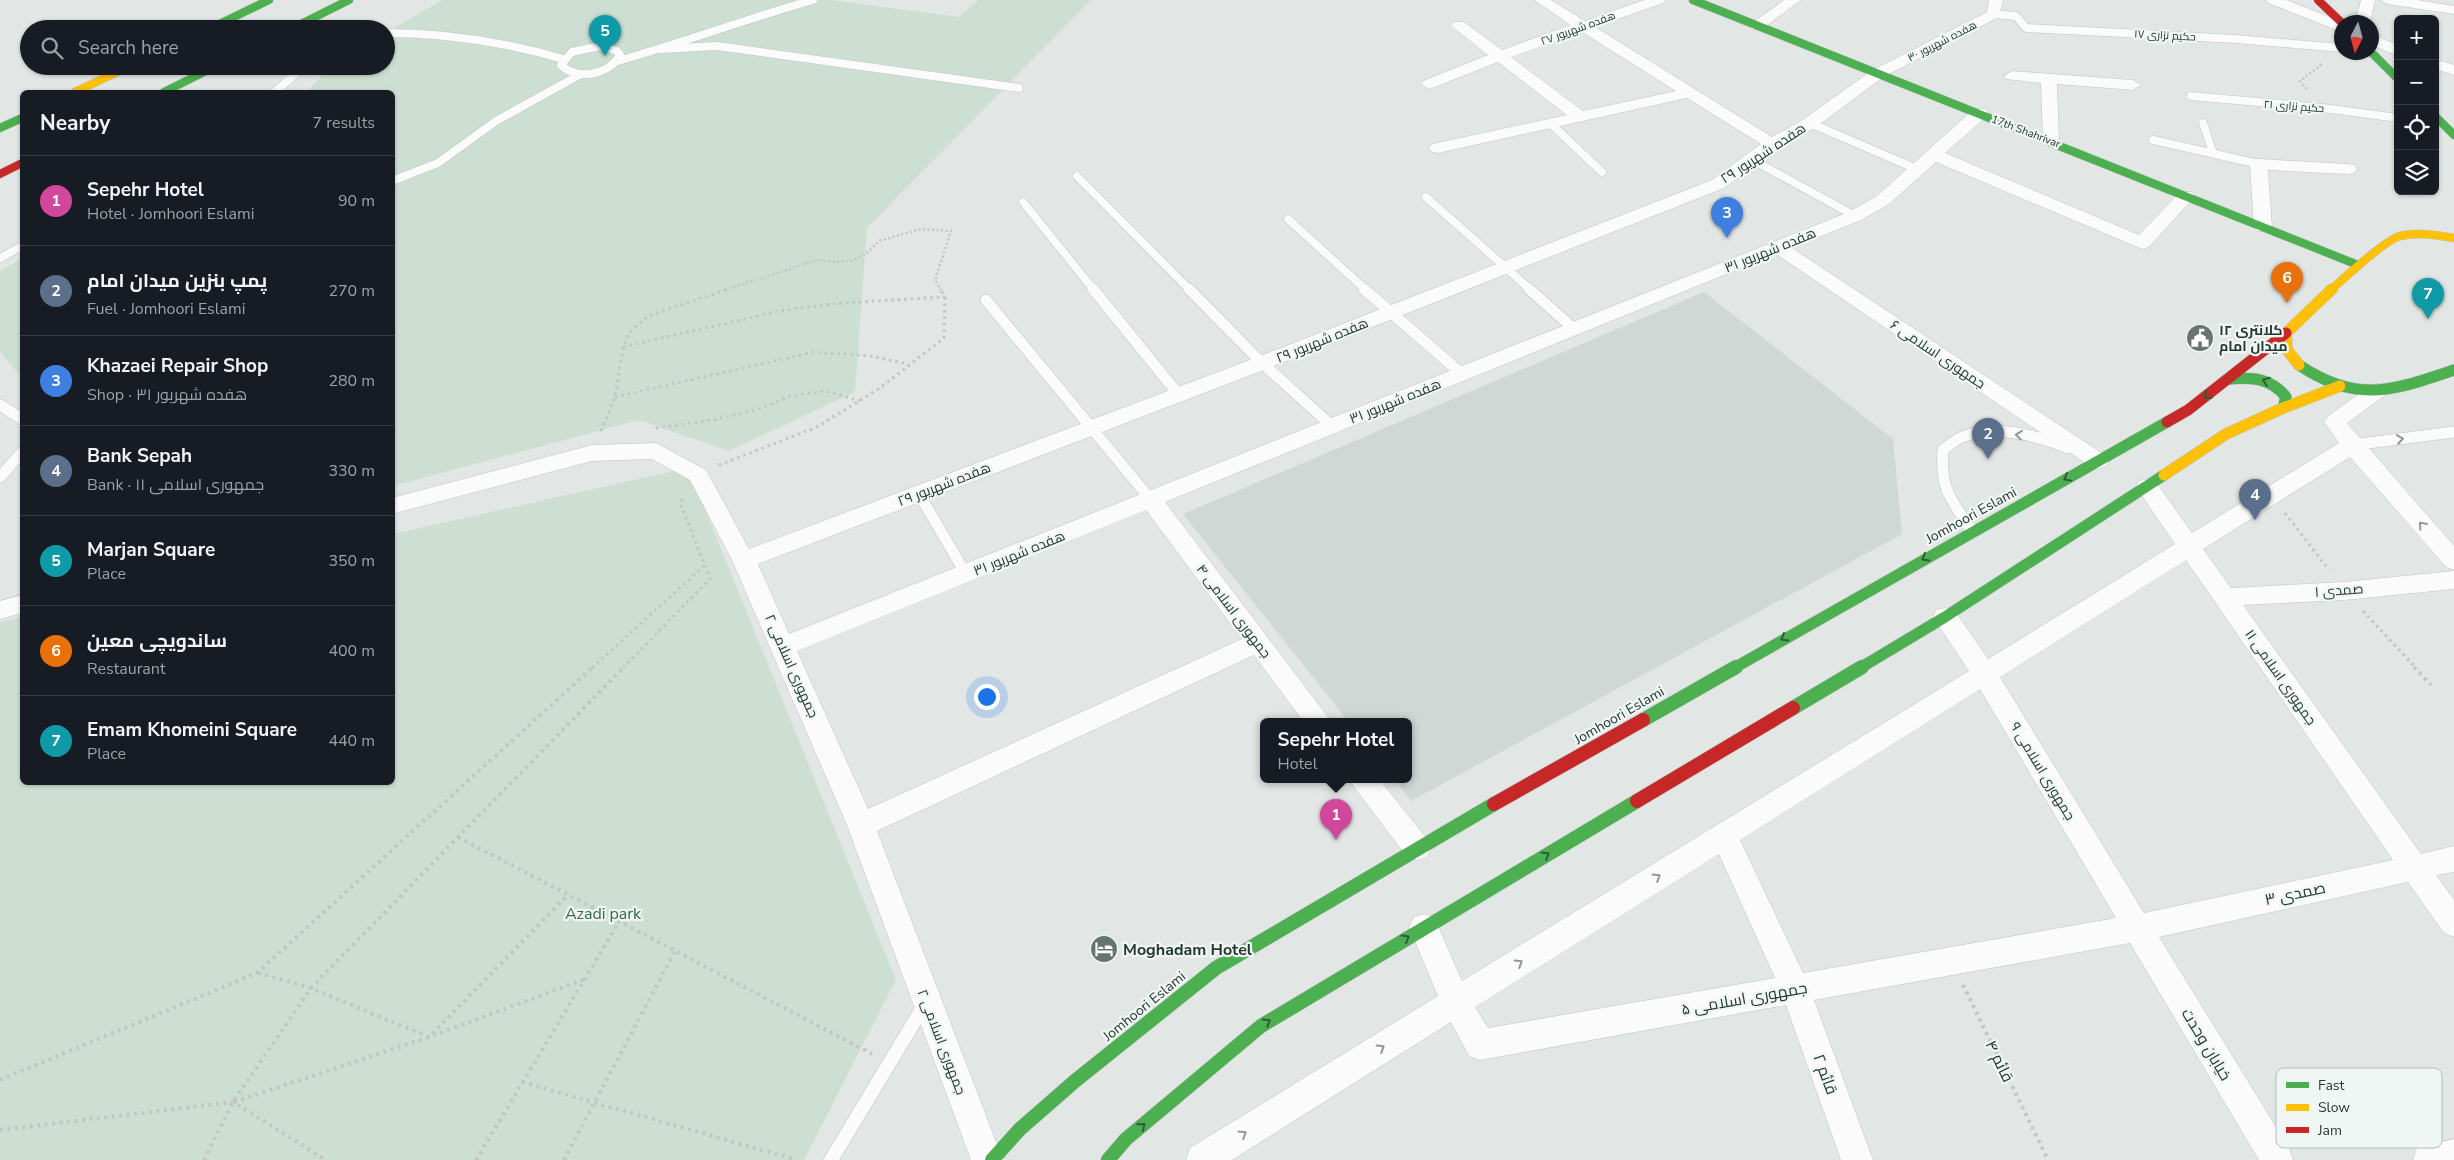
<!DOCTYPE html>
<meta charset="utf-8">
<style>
body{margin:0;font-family:"Nunito Sans",Cairo,sans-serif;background:#20242c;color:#f1f3f6}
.controls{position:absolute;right:15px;top:15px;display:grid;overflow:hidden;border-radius:8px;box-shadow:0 1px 4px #0004}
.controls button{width:45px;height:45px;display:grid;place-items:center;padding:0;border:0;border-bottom:1px solid #363941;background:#171b24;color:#f1f3f6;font:25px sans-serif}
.compass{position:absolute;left:2334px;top:15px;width:45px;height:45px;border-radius:50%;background:#171b24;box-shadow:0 1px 4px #0004;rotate:186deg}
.you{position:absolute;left:986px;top:696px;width:18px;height:18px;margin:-12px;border:4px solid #fff;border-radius:50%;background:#1a73e8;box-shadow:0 0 0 8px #1a73e833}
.badge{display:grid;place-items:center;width:32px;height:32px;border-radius:50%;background:#b45309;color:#fff;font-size:16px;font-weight:700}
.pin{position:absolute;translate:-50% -41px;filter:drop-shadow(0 1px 2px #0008)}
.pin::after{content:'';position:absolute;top:26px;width:18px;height:15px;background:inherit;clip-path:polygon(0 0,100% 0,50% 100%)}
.popup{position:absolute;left:1260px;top:718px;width:152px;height:65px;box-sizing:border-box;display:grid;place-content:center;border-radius:8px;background:#171b24;filter:drop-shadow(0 1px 4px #0005);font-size:16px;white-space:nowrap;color:#9ea1a6}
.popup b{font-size:19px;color:#f1f3f6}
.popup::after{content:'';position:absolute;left:50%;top:100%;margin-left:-10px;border:10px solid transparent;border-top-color:#171b24}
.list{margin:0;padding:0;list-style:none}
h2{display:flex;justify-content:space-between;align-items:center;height:65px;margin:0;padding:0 20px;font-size:21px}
h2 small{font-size:16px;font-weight:400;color:#9ea1a6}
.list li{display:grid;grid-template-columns:32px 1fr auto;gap:15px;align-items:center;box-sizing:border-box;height:90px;padding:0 20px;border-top:1px solid #363941}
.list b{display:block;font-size:19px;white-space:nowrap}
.list p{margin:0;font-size:16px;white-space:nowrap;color:#9ea1a6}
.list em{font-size:16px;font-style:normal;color:#9ea1a6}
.icon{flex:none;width:28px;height:28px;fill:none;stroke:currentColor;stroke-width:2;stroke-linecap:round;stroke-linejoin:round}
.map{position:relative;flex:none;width:2454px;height:1160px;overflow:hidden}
.search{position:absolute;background:#171b24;box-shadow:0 1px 4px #0004;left:20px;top:20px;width:375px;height:55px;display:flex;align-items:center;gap:12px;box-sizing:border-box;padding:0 18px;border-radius:28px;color:#9ea1a6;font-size:19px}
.panel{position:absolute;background:#171b24;box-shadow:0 1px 4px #0004;left:20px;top:90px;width:375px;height:695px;border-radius:8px}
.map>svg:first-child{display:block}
</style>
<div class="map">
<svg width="2454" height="1160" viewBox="0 0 2454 1160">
<rect width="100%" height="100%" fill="#e2e7e5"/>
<!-- built -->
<polygon fill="#d0d8d5" points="1704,292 1893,439 1902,534 1411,801 1394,779 1408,779 1408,721 1348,721 1183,514"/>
<!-- green -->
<g fill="#cddfd3">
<polygon points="442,0 831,0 959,17 978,0 1091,0 867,228 855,392 729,451 639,420 393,486 392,92 307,92 331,66 386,66 386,33"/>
<polygon points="22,259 22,378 0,352 0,271"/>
<polygon points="674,471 692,477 896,980 804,1160 0,1160 0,622 22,617 22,782 392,782 393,534"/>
</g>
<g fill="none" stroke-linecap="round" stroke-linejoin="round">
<!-- lane-far2 casing -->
<g stroke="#bfc4c2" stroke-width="9">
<g id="lane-far2">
<polyline points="1994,14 2016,16 2026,28 2236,39 2342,48"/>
<polyline points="344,25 354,29"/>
<path d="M386,33C447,33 505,42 563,59"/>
<path d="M600,46L617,51L620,55C609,75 578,81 561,65L572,52Z"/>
<polyline points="660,49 717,46 1019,88"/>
<path d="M618,61C684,42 747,19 813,0"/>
<polyline points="275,92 304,66"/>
<polyline points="2191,96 2323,108 2398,118"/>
<polyline points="1550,123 1602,172"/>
<polyline points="1810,123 1919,170"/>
<polyline points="2203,123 2213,153"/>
<polyline points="2153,140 2259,164"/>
<polyline points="1751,159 1855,216"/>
<polyline points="1077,176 1190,290"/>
<polyline points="392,181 438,163 496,121 581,74"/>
<polyline points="1426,197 1531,290"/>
<polyline points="1023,202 1094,290"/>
<polyline points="1288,219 1366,290"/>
<polyline points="0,258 22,246"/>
</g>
</g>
<!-- lane-far1 casing -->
<g stroke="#bfc4c2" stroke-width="12">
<g id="lane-far1">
<polyline points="1093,289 1179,395"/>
<polyline points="1189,289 1262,363 1332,426"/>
<polyline points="1364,289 1462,374"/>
<polyline points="1529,289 1573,328"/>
<polyline points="986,300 1151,500"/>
<polyline points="0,405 22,419"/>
<polyline points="2352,445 2454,432"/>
<polyline points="0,477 22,452"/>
<polyline points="919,494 966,574"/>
<path d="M1972,531C1951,499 1940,490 1943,450C1949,445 1955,440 1962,437C1995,424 2038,436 2069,448"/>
</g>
</g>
<!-- lane casing -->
<g stroke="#bfc4c2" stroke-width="15">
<polyline id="lane" points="831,1160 925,1004"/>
</g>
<!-- street casing -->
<g stroke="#bfc4c2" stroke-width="1">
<g id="street">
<path d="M1534,0H1551L1585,21L1644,0H1665L1663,3L1595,27L1772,137L1804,119L1871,71L1987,12L1989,0H2003L1999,17L1883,77L1816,127L1778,148L1724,188L1269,368L758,564L789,634L1849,212L1877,196L1974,109H1986L1988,113L1986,117L1945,153L2139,235L2180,192H2192L2195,196L2149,247L2142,249L1936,162L1889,204L1861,220L1792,248L2106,456L2109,461L2106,466L2098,469L2090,466L1776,254L1165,502L1331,721H1303L1254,655L877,831L1003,1160H971L847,825L732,560L690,480L652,459L592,461L392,514V498L592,445L656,443L706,470L749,549L1255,358L1712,180L1761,144L1687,98L1438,153L1432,152L1429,148L1432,144L1567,115L1498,62L1435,87L1429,89L1421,84L1423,81L1488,55L1454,28L1451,25L1454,22H1464L1502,50L1571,25ZM1582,32L1676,91L1583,111L1511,57ZM1146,510L1242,639L868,809L797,651Z"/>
<polygon points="1784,0 1801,0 1762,29 1752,29 1749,26 1752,23"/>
<polygon points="2266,0 2286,0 2342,22 2342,32 2268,3"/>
<polygon points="2361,0 2375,0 2370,22 2351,22 2356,18"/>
<polygon points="2380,0 2417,0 2454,6 2454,14 2387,4"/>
<polygon points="2372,35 2398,45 2398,56 2372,45"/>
<polygon points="2435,59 2454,65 2454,75 2435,69"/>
<polygon points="2012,71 2133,80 2141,85 2133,90 2057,84 2059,141 2057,145 2045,145 2043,141 2041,83 2006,79 2004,76"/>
<polygon points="2259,159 2348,164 2354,165 2357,169 2354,173 2348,174 2268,170 2272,227 2269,231 2257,231 2254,227 2250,164 2253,160"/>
<path d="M2377,384L2384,386L2387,391L2384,396L2347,423L2454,546V570L2446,567L2350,457L2203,549L2231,588L2344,582L2454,571V589L2344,600L2243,605L2421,854L2454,846V872L2436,875L2454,900V937L2444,933L2408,882L2159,937L2289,1148L2293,1160H2259L2130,943L1814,1000L1873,1160H1841L1786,1005L1480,1060L1469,1056L1451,1022L1232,1160H1186L1190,1148L1438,996L1409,927L1414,917L1424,914L1434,917L1462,981L1969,671L1933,617L1936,610L1945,608L1954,610L1988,659L2175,544L2136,487L2139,481L2147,479L2155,481L2192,533L2339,443L2324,422L2327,417L2370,386ZM2186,560L2393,860L2144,913L2000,677ZM1980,689L2116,918L1803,973L1740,840ZM1719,854L1775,978L1488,1028L1475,1007Z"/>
<polygon points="22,595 22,613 0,619 0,601"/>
<polygon points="1350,779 1379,779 1427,839 1431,848 1427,857 1417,860 1407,857 1354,787"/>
<polygon points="2454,1139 2454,1160 2413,1160 2417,1148"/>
</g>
</g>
<!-- fast-far2 casing -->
<g stroke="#bec4c2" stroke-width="9">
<g id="fast-far2">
<polyline points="1693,0 2358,265"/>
<polyline points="209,29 269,0"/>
<polyline points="291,29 349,0"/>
<polyline points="2371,52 2398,79"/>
<polyline points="164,92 216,66"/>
<polyline points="2435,116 2454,135"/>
<polyline points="0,128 22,118"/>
</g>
</g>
<!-- fast-far1 casing -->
<g stroke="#bec4c2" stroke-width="12">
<g id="fast-far1">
<path d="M2299,365C2357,404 2392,391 2454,370"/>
<path d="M2229,379C2252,377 2271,378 2286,397L2283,408"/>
<polyline points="1734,668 2167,422"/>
<polyline points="1860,668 1945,617 2164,475"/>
</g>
</g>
<!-- fast casing -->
<g stroke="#bec4c2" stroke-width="15">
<g id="fast">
<polyline points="1793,708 1862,667"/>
<polyline points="1643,720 1736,667"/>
<polyline points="992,1160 1020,1129 1075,1081 1216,968 1494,804"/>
<polyline points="1108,1160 1126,1139 1261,1026 1637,801"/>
</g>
</g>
<!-- slow-far1 casing -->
<g stroke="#bec4c2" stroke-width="9">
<g id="slow-far1">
<polyline points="75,92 130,66"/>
<path d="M2331,290C2344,278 2385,240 2400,236C2418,232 2437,235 2454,238"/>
</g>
</g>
<!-- slow casing -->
<g stroke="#bec4c2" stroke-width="12">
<g id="slow">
<polyline points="2299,365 2287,350 2286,333 2332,289"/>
<polyline points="2164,475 2226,434 2283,408 2340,386"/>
</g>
</g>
<!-- jam-far2 casing -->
<g stroke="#bec4c2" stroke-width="9">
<g id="jam-far2">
<polyline points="2318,0 2342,23"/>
<polyline points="0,174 22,163"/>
</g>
</g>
<!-- jam-far1 casing -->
<g stroke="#bec4c2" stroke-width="12">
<polyline id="jam-far1" points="2167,422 2188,410 2286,333"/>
</g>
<!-- jam casing -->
<g stroke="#bec4c2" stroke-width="15">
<g id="jam">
<polyline points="1637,801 1793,708"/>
<polyline points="1494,804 1643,720"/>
</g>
</g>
<!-- path-far2 -->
<g stroke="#c0c7c5" stroke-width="2.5" stroke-dasharray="2 2.5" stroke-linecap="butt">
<polyline points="2307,89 2300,81 2322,64"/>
<polyline points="725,290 817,260 835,262 851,261 866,254 879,241 921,229 951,231 935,280 941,290"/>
</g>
<!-- path-far1 -->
<g stroke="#c0c7c5" stroke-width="3" stroke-dasharray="2.5 4" stroke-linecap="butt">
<polyline points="623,347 784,310 842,303 945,297"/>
<polyline points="615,397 814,352 871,356 908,364"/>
<polyline points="656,428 713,420 758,409 791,396 825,391 860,401"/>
<polyline points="601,431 615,397 623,348 629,333 648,316 729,289"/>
<polyline points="719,465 817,427 880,388 944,338 945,297 940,289"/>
<polyline points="2285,513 2329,570"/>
<polyline points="2363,611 2416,668"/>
<polyline points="592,668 705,565"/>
<polyline points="623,668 710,579 680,503 684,497"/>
</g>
<!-- path -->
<g stroke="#c0c7c5" stroke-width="4" stroke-dasharray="3 4.5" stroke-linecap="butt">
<polyline points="2414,667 2431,685"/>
<polyline points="458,837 872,1054"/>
<polyline points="258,973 311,988 429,1037 568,895"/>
<polyline points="1963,985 2048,1160"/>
<polyline points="0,1080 257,973 593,667"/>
<polyline points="522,1082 797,1160"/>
<polyline points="234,1102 429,1037 585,979"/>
<polyline points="0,1130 233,1102 326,1160"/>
<polyline points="204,1160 233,1102 311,988 624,667"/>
<polyline points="476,1160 619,922"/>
<polyline points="564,1160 675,951"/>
</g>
<!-- lane-far2 -->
<use href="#lane-far2" stroke="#fbfbfb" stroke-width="8"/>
<!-- lane-far1 -->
<use href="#lane-far1" stroke="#fbfbfb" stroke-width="11"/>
<!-- lane -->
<use href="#lane" stroke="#fbfbfb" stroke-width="14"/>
<!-- street -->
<use href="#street" fill="#fbfbfb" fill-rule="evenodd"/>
<!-- fast-far2 -->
<use href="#fast-far2" stroke="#4caf50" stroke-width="8"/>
<!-- fast-far1 -->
<use href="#fast-far1" stroke="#4caf50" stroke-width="11"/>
<!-- fast -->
<use href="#fast" stroke="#4caf50" stroke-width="14"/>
<!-- slow-far1 -->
<use href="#slow-far1" stroke="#ffc107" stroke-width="8"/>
<!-- slow -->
<use href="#slow" stroke="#ffc107" stroke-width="11"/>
<!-- jam-far2 -->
<use href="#jam-far2" stroke="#c62828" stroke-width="8"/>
<!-- jam-far1 -->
<use href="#jam-far1" stroke="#c62828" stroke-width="11"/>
<!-- jam -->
<use href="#jam" stroke="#c62828" stroke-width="14"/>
</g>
<!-- one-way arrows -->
<defs><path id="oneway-chevron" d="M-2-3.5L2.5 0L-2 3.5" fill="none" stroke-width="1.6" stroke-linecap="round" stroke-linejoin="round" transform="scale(1.25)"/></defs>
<g stroke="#2f5b3c">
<use href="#oneway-chevron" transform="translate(2266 381) rotate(-161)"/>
<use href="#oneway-chevron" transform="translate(2207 396) rotate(143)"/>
<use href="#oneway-chevron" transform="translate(2067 478) rotate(151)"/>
<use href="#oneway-chevron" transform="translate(1925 558) rotate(150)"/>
<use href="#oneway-chevron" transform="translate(1784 638) rotate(150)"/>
<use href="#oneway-chevron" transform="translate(1546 855) rotate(-31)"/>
<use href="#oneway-chevron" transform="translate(1406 938) rotate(-31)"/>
<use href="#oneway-chevron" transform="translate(1267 1022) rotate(-32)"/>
<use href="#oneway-chevron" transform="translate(1142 1126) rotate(-40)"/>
</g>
<g stroke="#8f9997">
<use href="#oneway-chevron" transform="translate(2019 435) rotate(-174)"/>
<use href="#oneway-chevron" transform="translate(2400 439) rotate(-8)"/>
<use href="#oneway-chevron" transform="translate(2422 525) rotate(-131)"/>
<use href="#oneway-chevron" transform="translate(1657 877) rotate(-32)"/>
<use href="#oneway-chevron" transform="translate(1519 963) rotate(-32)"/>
<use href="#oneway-chevron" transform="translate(1381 1048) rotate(-32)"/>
<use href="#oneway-chevron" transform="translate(1243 1134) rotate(-32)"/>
</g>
<!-- icons -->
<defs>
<g id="civic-disc" transform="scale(1.4375)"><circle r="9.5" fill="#667571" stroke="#f0f6f3"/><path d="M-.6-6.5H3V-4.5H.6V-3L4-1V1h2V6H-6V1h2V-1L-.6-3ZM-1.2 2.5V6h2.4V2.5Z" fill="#fff"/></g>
<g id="hotel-disc" transform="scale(1.4375)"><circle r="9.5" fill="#667571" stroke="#f0f6f3"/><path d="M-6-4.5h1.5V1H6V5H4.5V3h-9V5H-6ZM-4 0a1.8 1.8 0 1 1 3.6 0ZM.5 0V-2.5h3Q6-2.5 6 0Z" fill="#fff"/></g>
</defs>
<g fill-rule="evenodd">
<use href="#civic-disc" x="2200" y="338"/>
<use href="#hotel-disc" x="1104" y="949"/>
</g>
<g text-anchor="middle" stroke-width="4.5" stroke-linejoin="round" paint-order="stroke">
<!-- far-street labels -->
<g font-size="11" fill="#233733" stroke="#f0f6f3">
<text transform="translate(1578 28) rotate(-20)" y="4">هفده شهریور ۲۷</text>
<text transform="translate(2165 35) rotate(3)" y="4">حکیم نزاری ۱۷</text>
<text transform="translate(1942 41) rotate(-27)" y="4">هفده شهریور ۳۰</text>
<text transform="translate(2294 106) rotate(4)" y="4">حکیم نزاری ۲۱</text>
<text transform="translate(2026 131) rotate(21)" y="4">17th Shahrivar</text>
</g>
<!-- street labels -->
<g font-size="14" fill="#233733" stroke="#f0f6f3">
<text transform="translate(1763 153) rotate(-33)" y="5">هفده شهریور ۲۹</text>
<text transform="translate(1770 250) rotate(-22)" y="5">هفده شهریور ۳۱</text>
<text transform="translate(1322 340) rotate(-22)" y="5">هفده شهریور ۲۹</text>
<text transform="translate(1938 354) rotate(34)" y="5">جمهوری اسلامی ۶</text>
<text transform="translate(1395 401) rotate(-22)" y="5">هفده شهریور ۳۱</text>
<text transform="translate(944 484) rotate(-21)" y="5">هفده شهریور ۲۹</text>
<text transform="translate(1971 515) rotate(-29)" y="5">Jomhoori Eslami</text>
<text transform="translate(1019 553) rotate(-22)" y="5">هفده شهریور ۳۱</text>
<text transform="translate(2339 590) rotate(-4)" y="5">صمدی ۱</text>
<text transform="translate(1234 611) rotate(53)" y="5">جمهوری اسلامی ۴</text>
<text transform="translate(792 666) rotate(66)" y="5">جمهوری اسلامی ۲</text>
<text transform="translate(2281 677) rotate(55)" y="5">جمهوری اسلامی ۱۱</text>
<text transform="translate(1619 715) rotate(-30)" y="5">Jomhoori Eslami</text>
<text transform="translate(2043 771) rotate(59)" y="5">جمهوری اسلامی ۹</text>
<text transform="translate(1144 1006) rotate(-39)" y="5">Jomhoori Eslami</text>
<text transform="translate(942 1042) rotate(69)" y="5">جمهوری اسلامی ۲</text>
</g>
<!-- poi labels -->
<g font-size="14" font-weight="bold" fill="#233733" stroke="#f0f6f3" text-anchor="start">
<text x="2219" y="335">کلانتری ۱۲<tspan x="2219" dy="16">میدان امام</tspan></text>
</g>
<!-- near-street labels -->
<g font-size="16" fill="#233733" stroke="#f0f6f3">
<text transform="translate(2295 893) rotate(-12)" y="6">صمدی ۳</text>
<text transform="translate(1744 998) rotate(-10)" y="6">جمهوری اسلامی ۵</text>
<text transform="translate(2207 1044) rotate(59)" y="6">خیابان وحدت</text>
<text transform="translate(2000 1061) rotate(64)" y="6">قائم ۴</text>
<text transform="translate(1826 1074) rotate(70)" y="6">قائم ۲</text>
</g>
<!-- near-park labels -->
<g font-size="16" fill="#32694c" stroke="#f0f6f3">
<text x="603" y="919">Azadi park</text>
</g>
<!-- near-poi labels -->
<g font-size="16" font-weight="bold" fill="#233733" stroke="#f0f6f3" text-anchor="start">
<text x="1123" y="955">Moghadam Hotel</text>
</g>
</g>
<!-- legend -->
<rect x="2276" y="1068" width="166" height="80" rx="8" fill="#f0f6f3" stroke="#b2bdb9" stroke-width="1"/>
<rect x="2286" y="1082" width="23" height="6" fill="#4caf50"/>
<rect x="2286" y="1104" width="23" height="7" fill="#ffc107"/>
<rect x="2286" y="1127" width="23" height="6" fill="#c62828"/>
<g font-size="14" fill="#233733">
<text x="2318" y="1090">Fast</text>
<text x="2318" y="1112">Slow</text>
<text x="2318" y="1135">Jam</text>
</g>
</svg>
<div class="controls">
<button>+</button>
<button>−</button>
<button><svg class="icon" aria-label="locate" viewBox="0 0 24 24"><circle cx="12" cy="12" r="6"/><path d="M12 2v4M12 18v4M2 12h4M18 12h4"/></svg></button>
<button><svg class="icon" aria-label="layers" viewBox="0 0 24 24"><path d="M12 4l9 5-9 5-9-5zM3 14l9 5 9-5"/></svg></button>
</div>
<svg class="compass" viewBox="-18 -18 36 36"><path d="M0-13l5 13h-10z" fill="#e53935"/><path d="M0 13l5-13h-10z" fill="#9ea1a6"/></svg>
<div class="you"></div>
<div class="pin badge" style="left:1336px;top:840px;background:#d1479c">1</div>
<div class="popup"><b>Sepehr Hotel</b>Hotel</div>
<div class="pin badge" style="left:1988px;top:459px;background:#5c6f8a">2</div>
<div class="pin badge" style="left:1727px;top:238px;background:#3f7fe0">3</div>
<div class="pin badge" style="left:2255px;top:520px;background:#5c6f8a">4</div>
<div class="pin badge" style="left:605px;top:56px;background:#0f9aa8">5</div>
<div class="pin badge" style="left:2287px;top:303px;background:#e8710a">6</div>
<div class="pin badge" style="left:2428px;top:319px;background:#0f9aa8">7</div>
<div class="search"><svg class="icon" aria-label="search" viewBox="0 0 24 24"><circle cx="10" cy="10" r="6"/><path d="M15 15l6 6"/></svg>Search here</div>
<section class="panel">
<h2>Nearby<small>7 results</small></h2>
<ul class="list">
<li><span class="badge" style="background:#d1479c">1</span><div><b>Sepehr Hotel</b><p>Hotel · Jomhoori Eslami</p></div><em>90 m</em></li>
<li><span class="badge" style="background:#5c6f8a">2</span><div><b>پمپ بنزین میدان امام</b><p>Fuel · Jomhoori Eslami</p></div><em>270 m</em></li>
<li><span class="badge" style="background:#3f7fe0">3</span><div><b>Khazaei Repair Shop</b><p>Shop · هفده شهریور ۳۱</p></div><em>280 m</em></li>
<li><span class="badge" style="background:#5c6f8a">4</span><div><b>Bank Sepah</b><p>Bank · جمهوری اسلامی ۱۱</p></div><em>330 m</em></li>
<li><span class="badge" style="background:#0f9aa8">5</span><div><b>Marjan Square</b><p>Place</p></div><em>350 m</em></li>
<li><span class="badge" style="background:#e8710a">6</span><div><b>ساندویچی معین</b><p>Restaurant</p></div><em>400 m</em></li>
<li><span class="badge" style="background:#0f9aa8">7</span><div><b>Emam Khomeini Square</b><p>Place</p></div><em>440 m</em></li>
</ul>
</section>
</div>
